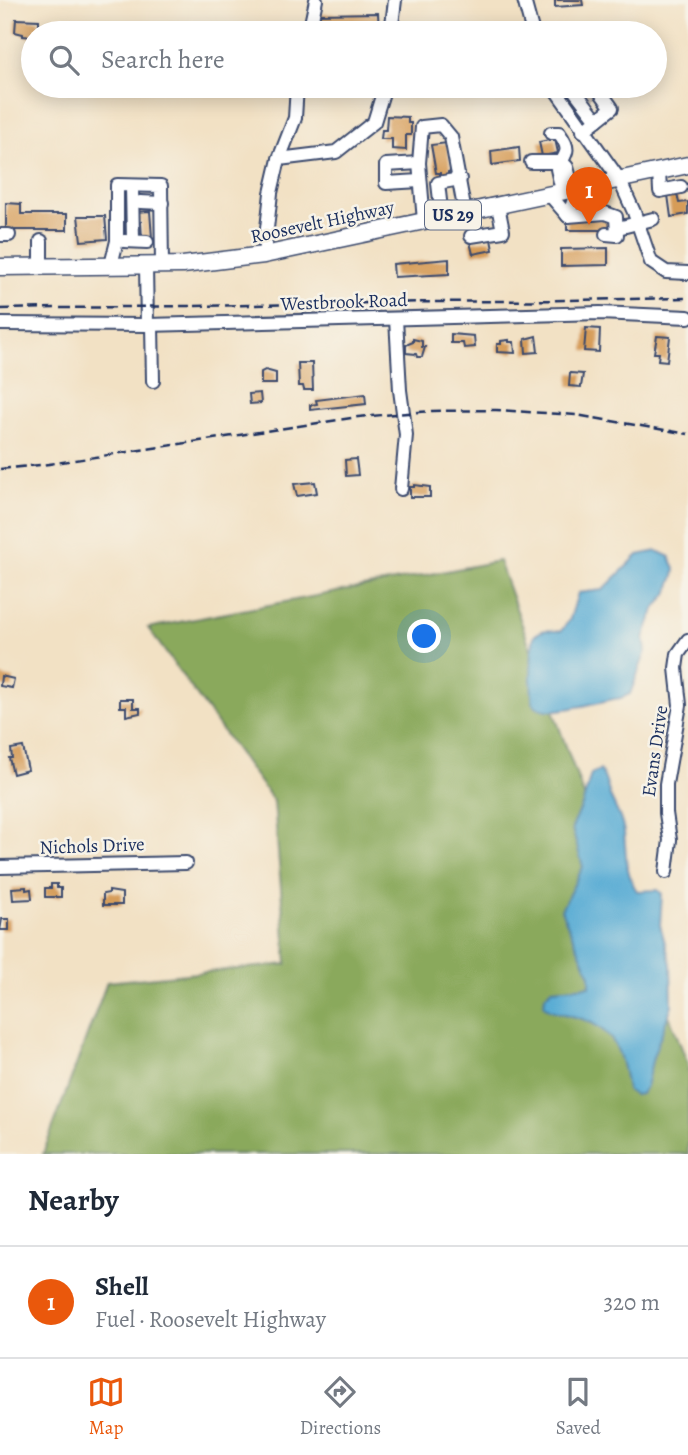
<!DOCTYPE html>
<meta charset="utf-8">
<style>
body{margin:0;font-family:Alegreya,serif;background:#f6f6f7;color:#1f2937}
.you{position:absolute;left:425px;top:637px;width:24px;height:24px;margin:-18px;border:5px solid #fff;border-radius:50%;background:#1a73e8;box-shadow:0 0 0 10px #1a73e833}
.badge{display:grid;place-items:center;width:46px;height:46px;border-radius:50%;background:#ea580c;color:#fff;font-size:23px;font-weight:700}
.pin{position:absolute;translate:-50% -58px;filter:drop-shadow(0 2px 4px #0008)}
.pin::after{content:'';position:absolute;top:37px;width:24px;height:21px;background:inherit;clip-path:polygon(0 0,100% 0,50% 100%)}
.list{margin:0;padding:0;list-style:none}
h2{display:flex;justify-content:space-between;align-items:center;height:91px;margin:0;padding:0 28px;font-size:30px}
h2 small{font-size:23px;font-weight:400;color:#747a83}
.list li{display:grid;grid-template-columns:46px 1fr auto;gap:21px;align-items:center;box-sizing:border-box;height:112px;padding:0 28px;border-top:2px solid #e0e1e3}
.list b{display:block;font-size:26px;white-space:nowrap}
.list p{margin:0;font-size:23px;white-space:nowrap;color:#747a83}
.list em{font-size:23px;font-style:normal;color:#747a83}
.icon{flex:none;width:38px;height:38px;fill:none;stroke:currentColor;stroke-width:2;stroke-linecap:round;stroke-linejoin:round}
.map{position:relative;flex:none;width:688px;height:1154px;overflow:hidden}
.search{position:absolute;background:#fff;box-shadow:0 4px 18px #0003;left:21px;right:21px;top:21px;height:77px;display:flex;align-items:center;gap:18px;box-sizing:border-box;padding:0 24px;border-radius:38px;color:#747a83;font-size:26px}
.sheet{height:203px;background:#fff}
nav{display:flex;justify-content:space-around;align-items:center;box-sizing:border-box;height:98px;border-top:2px solid #e0e1e3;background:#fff;font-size:19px;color:#747a83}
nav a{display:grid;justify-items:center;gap:4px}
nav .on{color:#ea580c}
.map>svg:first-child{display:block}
</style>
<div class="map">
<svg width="688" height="1154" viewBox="0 0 688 1154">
<rect width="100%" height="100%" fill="#f7f3e8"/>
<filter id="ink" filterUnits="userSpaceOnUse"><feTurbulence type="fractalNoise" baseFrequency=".0143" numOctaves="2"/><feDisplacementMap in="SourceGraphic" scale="14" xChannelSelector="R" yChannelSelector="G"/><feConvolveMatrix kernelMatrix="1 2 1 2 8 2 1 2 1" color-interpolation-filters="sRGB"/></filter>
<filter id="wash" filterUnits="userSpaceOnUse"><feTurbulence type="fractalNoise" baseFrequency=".00686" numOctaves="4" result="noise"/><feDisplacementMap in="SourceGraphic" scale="28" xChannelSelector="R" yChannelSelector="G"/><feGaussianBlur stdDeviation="1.57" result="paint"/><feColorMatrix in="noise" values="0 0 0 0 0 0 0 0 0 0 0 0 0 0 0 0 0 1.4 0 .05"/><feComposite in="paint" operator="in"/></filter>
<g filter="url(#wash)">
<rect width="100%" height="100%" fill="#f2e1c4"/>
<!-- forest -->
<polygon fill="#8aa95c" stroke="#526c5d" stroke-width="2" points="499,561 592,818 688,1064 688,1154 43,1154 107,982 287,964 274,802 148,628"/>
<!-- water -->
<g fill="#58acd4" stroke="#3a6e99" stroke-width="2">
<path d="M657,551L670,557L675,569L674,576L667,594L654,610L644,638L646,651L630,694L621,698C603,699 541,722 533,702C531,695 532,686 531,680C531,665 531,651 534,636C547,626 548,632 561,631L570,619L578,593L603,590L638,555Z"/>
<path d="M600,770C606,778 607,786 610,796C615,808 622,818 624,832C626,852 625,873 637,891L658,890L662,894L660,925L671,964L672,1005L653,1057L646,1086L641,1094L634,1095L627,1090C622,1054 616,1028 576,1017C564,1013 553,1013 544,1006L545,996L552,989L590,986V975L561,910L583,867L572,828L583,803L591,774Z"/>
</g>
<g id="blocks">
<!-- building -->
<g fill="#d69c58">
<polygon points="555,0 582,0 583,5 555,7"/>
<polygon points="378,13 379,33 321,33 319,14"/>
<polygon points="16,19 39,20 39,33 33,33 33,37 23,36 23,34 15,32"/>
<polygon points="387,116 408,117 408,123 411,123 411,135 406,135 406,150 392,149 392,139 381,139 382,130 386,130"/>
<polygon points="555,139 558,153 542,156 539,142"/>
<polygon points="447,143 451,171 448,172 448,175 440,176 440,173 436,173 431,145"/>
<polygon points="519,147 520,161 492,165 491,151"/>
<polygon points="677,194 679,203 688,202 688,214 671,217 668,195"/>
<polygon points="6,203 21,204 21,214 67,214 67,230 6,230"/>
<polygon points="150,211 152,238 142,239 141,222 136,223 135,212"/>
<polygon points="78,216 105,216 107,239 81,241"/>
<rect x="567" y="219" width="44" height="11"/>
<polygon points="491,239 493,250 473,254 470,242"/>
<polygon points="608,248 608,265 561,266 561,249"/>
<polygon points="449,259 449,274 394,277 393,264"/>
<polygon points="586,328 600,329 599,352 584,351"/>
<polygon points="451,334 474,336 475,347 464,348 463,343 451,343"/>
<polygon points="536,336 538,352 526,353 525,339"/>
<polygon points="657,336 670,337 667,361 658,360 659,353 654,353"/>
<polygon points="413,339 422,341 422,347 425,347 422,357 417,357 416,354 406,353 406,345 413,342"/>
<polygon points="509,340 509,342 514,342 515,353 497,352 497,344 501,344 501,341"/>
<polygon points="298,363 312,363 313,390 304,390 303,386 299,386"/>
<polygon points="265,370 276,373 276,384 261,384 261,372"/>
<polygon points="570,373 583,374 581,387 569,386"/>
<polygon points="260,393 261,403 250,404 249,394"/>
<polygon points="365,394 366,404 310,410 310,405 317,404 316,400"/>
<polygon points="356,459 358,475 346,476 345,460"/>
<polygon points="315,482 317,493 297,496 294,484"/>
<polygon points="414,485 430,487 430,497 410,497 410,487 414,487"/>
<polygon points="1,676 14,679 12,688 0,686"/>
<polygon points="120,699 133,699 133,708 140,708 140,713 126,716 126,707 120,707"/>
<polygon points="23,747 28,770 13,774 9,758 12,758 11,749"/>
<polygon points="51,884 57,884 57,888 61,888 61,897 45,897 45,888 51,888"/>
<polygon points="26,887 26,890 31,889 32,899 13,900 12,888"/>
<polygon points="109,891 122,893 122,905 103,905 103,894 109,893"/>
<polygon points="2,919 9,919 9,930 0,930"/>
</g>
</g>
</g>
<g filter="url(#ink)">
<use href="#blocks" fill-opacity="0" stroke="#3b4a6d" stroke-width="2"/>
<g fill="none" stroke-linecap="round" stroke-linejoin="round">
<!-- minor-tunnel -->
<polyline stroke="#c7bdb0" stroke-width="12" stroke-dasharray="12 6" stroke-linecap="butt" points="584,99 593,94"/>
<!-- minor casing -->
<g stroke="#3b4a6d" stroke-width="16">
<g id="minor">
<polyline points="524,0 533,33"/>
<polyline points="309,33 316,0"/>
<polyline points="391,33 395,0"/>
<polyline points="553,86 619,179 634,212 651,262 666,272 688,273"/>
<polyline points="571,86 597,120"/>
<polyline points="583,131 612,108 596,86"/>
<path d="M551,133H559C572,151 566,153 557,169L562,191"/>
<polyline points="279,159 295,118 297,86"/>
<polyline points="531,162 562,162"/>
<polyline points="562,162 567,167 573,189"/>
<polyline points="419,163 386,165 386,183 420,181"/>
<polyline points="659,171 660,191 681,187"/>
<polyline points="132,186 133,241"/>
<polyline points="549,194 568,216"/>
<polyline points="140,202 162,203"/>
<polyline points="568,216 605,213 616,217 617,235 606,234"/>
<polyline points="568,216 578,188"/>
<polyline points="442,218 438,183 460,179"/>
<polyline points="424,221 419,163 422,127 441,125 451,137 465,213"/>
<polyline points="618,228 653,219"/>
<polyline points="0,235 9,235"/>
<polyline points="471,236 503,231 498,206"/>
<polyline points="41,241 41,266"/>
<polyline points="124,241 147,242"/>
<polyline points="264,255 271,193 279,159 336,152 374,122 385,86"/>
<polyline points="111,265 117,241 117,185 161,186 162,265"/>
<polyline points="146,266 147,325"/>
<polyline points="396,319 400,390 406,435 401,489"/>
<polyline points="0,324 147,325 600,313 688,317"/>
<polyline points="152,325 153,381"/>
<polyline points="0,867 186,863"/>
<polyline points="666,872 670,840 666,813 666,784 680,705 676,668 678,654 688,640"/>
</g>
</g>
<!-- major casing -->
<g stroke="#3b4a6d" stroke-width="19">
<polyline id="major" points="0,267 183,265 264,255 688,165"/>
</g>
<!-- minor -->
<use href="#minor" stroke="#fff" stroke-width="12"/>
<!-- major -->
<use href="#major" stroke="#fff" stroke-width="16"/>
<!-- rail -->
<g stroke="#1b2f5e" stroke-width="2.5" stroke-dasharray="10 5" stroke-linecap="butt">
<polyline points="0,309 688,298"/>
<polyline points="0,469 49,464 358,417 432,411 496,410 576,415 688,434"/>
</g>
</g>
</g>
<g text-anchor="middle" stroke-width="5" stroke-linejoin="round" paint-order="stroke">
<!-- shield labels -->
<rect fill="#f7f3e8" stroke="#5d6a87" stroke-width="2" x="425" y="200.5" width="56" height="29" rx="5"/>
<g font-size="18" font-weight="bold" fill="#1b2f5e">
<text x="453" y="221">US 29</text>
</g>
<!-- street labels -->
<g font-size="19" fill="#1b2f5e" stroke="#f7f3e8">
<text transform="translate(322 221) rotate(-12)" y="7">Roosevelt Highway</text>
<text transform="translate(344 301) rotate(-2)" y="7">Westbrook Road</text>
<text transform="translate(654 751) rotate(-82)" y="7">Evans Drive</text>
<text transform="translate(92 845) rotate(-2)" y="7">Nichols Drive</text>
</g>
</g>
</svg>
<div class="you"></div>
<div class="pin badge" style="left:589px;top:225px">1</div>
<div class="search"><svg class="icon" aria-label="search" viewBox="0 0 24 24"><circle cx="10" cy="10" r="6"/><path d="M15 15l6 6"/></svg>Search here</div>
</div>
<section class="sheet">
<h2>Nearby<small></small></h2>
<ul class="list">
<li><span class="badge">1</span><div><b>Shell</b><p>Fuel · Roosevelt Highway</p></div><em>320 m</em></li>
</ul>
</section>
<nav>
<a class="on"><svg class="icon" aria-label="map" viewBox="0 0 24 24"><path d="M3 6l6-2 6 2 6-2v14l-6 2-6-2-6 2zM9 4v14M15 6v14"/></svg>Map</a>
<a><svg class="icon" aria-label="directions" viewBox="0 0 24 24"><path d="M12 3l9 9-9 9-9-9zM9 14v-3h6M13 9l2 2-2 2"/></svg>Directions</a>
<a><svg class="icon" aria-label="saved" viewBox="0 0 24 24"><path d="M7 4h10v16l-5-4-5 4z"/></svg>Saved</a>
</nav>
